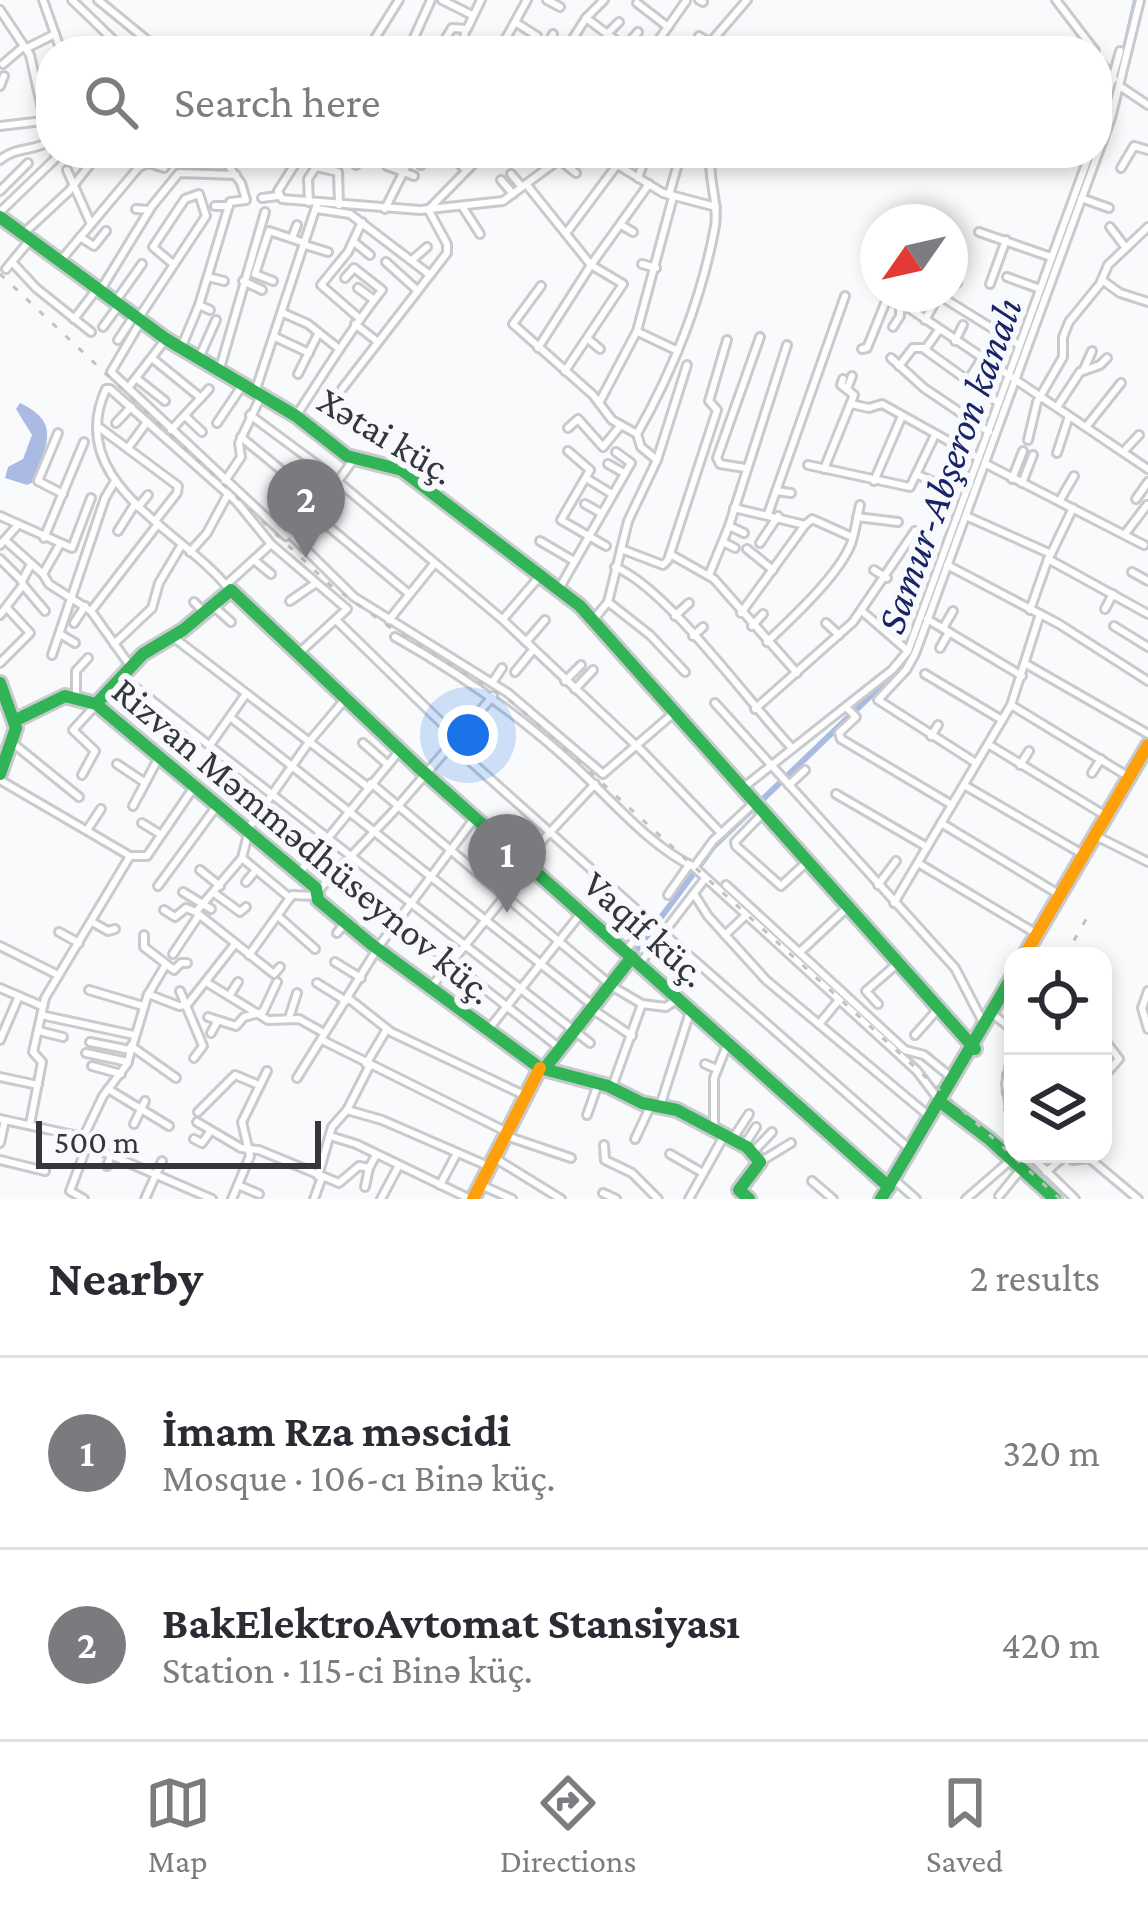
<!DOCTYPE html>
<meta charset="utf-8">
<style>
body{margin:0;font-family:"Crimson Pro",serif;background:#f7f7f7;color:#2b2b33}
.controls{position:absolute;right:36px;bottom:36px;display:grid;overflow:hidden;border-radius:24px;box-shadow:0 6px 18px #0003}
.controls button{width:108px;height:108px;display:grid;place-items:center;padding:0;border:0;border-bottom:3px solid #e1e1e2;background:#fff;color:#2b2b33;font:60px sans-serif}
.compass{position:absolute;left:860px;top:204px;width:108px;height:108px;border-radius:50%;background:#fff;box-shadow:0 6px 18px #0003;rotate:236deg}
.scale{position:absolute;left:36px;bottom:30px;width:285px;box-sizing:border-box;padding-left:12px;border:6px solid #34363c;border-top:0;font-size:33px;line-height:42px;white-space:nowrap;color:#34363c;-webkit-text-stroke:9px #f8f9fc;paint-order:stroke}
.you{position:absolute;left:468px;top:735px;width:42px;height:42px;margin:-30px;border:9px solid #fff;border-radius:50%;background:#1a73e8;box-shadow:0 0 0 18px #1a73e833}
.badge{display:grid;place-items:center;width:78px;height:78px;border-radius:50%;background:#797b7f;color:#fff;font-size:39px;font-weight:700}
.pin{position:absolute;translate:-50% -99px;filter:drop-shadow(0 3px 6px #0008)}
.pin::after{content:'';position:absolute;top:63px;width:42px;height:36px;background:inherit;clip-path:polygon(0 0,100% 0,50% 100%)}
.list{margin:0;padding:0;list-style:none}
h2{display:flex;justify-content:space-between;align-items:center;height:156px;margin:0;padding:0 48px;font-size:51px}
h2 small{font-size:39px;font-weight:400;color:#7c7c81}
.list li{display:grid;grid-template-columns:78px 1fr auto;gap:36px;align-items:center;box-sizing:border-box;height:192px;padding:0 48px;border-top:3px solid #e1e1e2}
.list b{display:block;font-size:45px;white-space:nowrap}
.list p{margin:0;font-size:39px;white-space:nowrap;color:#7c7c81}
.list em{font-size:39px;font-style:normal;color:#7c7c81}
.icon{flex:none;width:66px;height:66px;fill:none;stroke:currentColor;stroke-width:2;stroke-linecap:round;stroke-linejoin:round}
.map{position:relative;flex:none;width:1148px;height:1199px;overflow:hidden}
.search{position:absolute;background:#fff;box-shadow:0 6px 18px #0003;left:36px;right:36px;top:36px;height:132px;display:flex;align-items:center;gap:30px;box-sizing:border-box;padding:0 42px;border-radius:48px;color:#7c7c81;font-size:45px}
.sheet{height:540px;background:#fff}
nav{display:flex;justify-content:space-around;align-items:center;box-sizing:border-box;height:168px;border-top:3px solid #e1e1e2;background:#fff;font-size:33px;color:#7c7c81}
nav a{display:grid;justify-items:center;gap:6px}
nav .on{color:#797b7f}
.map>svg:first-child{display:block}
</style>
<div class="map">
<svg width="1148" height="1199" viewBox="0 0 1148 1199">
<rect width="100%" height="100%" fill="#f9fafb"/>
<!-- water -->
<path fill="#abbae2" d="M20,403C65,424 43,449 33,482L27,485L5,478L8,467L23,459L32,435L16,409Z"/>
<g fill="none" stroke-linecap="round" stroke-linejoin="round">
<!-- stream -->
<polyline stroke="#abbae2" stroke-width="3" points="326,207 382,210"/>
<!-- canal -->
<g stroke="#abbae2" stroke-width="6">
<polyline points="1121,67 1136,0"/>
<polyline points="1097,145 1113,97"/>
<polyline points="701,864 713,847 907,661 1094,153"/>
<polyline points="636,951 694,873"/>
</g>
<!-- street casing -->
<g stroke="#c8cacd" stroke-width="12">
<g id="street">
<polyline points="43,0 61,51"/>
<polyline points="72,0 125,51"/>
<polyline points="98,0 153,45 160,43 166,51"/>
<polyline points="442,0 472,15"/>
<polyline points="547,0 560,7"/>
<polyline points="699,0 703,2"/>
<polyline points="1056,0 1095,51"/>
<polyline points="637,3 668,27"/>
<path d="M0,10L30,55L49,141C34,152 16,146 0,160"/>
<polyline points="586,18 630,51"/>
<polyline points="515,22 537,36"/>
<polyline points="607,34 619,22"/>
<polyline points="699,36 712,44"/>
<polyline points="374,41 391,49"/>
<polyline points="503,42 518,50"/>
<polyline points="464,43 465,30"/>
<polyline points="77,46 80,51"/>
<polyline points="625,47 638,32"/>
<polyline points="687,47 692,51"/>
<polyline points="27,48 55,34"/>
<polyline points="367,51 399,0"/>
<polyline points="408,51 431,0"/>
<polyline points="438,51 452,28 467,29 481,0"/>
<polyline points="499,51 527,0"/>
<polyline points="545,51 553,34"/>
<polyline points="565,51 586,18 604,0"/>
<polyline points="651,51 686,1"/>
<polyline points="703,51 747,0"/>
<polyline points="1097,59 1114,79"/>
<polyline points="3,64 23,47"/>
<polyline points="0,86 4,76"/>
<polyline points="1121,87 1148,105"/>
<polyline points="0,126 43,121"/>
<polyline points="1097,133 1120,51"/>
<polyline points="302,153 278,191 282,199 420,210 503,201 568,153"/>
<polyline points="398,153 411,157"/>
<polyline points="448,153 466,170"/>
<polyline points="543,153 553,164"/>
<polyline points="598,153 663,193 716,207"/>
<polyline points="560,160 576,173"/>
<polyline points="356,165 362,153"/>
<polyline points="421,165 428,153"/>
<polyline points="387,166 414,176"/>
<polyline points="1121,168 1134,146 1148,150"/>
<polyline points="67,170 91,224"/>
<polyline points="511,174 522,187"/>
<polyline points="638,178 645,158"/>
<polyline points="501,180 513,194"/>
<polyline points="526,184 591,265 623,284 565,371"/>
<polyline points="0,191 28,163"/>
<polyline points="669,195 681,153"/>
<polyline points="262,198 278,196"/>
<polyline points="1081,198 1109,208"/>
<polyline points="309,202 308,179 316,167 338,172 339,205"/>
<polyline points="215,206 229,206"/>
<polyline points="462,206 480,234"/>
<polyline points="431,207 484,153"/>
<polyline points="136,209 149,210"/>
<polyline points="317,209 350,214 430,275"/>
<polyline points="385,209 413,153"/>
<polyline points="0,212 57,157 55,153"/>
<polyline points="621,225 633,232"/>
<polyline points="1110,227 1126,248"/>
<polyline points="567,232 617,165"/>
<polyline points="979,232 1051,257"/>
<polyline points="24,233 69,191 99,153"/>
<polyline points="80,237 94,246 106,231"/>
<polyline points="292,238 297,225"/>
<polyline points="354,242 370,255"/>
<polyline points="305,245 328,252"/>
<polyline points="62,259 139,167 149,163 164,168 174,153"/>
<polyline points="412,260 427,247"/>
<polyline points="12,262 36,288 91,332"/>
<polyline points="386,262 417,290"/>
<polyline points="642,264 656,268"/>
<polyline points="6,269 30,240"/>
<polyline points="255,274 269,231 305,243"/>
<polyline points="255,274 273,281"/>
<polyline points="208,277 224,281"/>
<polyline points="1007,277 1040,289"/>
<polyline points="1102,280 1120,293 1148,302"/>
<polyline points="243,281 262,290"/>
<polyline points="990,284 1006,240"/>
<polyline points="950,285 957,283"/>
<polyline points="541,286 513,324 593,395 612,420 637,434 641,447 657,460 628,521 608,602 594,619"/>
<polyline points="358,288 374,300"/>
<polyline points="100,291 152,206 179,173 236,175"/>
<polyline points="937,294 1019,345"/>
<polyline points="115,302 142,264"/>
<polyline points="199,305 210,310"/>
<polyline points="905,305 912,294"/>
<polyline points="283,313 308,324 338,348"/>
<polyline points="359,318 321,285 348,252 362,222"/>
<polyline points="74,319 97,289"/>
<polyline points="138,319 206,216 199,194 185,199 153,247 173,264"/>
<polyline points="925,320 938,297"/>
<polyline points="141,321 111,372 286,536 328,495 354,459"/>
<polyline points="355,324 378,342"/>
<polyline points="103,327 119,305"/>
<polyline points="893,327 900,316 900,302"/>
<polyline points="638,332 678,351"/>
<polyline points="275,337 309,353"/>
<polyline points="588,339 600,349"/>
<polyline points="118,340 134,316"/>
<polyline points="955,341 963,325"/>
<polyline points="181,348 199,305 230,202 246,200 241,183 219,153"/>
<polyline points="538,348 591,265 649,184"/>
<polyline points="862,349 867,348 886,301 900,302 1148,469"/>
<polyline points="924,349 999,403"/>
<polyline points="200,356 216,320"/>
<polyline points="891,358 924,388 989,432"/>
<polyline points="153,359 201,398"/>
<polyline points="899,366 913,348 926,348 939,330"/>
<polyline points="220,368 265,212"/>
<polyline points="1084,369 1092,351"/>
<polyline points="298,374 318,334"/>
<polyline points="136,378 165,401"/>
<polyline points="967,382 981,360"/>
<polyline points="128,388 166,339"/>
<polyline points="342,389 447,253 447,244 428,209"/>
<polyline points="847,389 852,376"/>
<polyline points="255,392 317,204"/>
<polyline points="599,403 637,331 673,197"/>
<polyline points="851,404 869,408 882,404 979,458"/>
<polyline points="1057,407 1080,372 1100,365 1107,358"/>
<polyline points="250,415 323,469 503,620 644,753 721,833"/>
<polyline points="185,416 202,432"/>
<path d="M296,416C325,372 350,330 382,290L354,268L345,278"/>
<polyline points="116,423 131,407"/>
<polyline points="217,423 242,386"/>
<polyline points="1086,427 1121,383"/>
<polyline points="100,428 178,486 177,493 155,521"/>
<polyline points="568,428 578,419 603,447 621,425"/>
<polyline points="171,430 209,389"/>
<polyline points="58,433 38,481 63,494"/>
<path d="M637,434C673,371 702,298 715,226C719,201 707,178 711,153"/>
<polyline points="241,437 321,503"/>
<polyline points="1028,440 1037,402 1063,357 1063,337 1069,322 1100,284 1108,265 1148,227"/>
<polyline points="128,448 147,422"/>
<polyline points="568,451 590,470 561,520 606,546"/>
<polyline points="1123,452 1139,435"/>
<polyline points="1057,453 1069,416"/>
<polyline points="657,460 687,365"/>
<polyline points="608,464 624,473"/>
<polyline points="986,464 1144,545"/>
<polyline points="808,465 910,487 935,435"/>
<polyline points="745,468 720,464 717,458 760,337"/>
<polyline points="824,469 854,395 841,385 843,379"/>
<polyline points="918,475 945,487"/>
<polyline points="586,478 612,494"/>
<polyline points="1012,479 1023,451"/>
<polyline points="225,481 241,457 239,443 261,396"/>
<polyline points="874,481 902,416"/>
<polyline points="1022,483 1033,455"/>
<polyline points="776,491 791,493"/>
<polyline points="1136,499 1148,482"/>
<polyline points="1060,500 1074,476"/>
<polyline points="585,504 601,513"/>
<polyline points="138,507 148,495"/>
<polyline points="734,508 805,525 812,519 852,537"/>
<polyline points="311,512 408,593"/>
<polyline points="768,514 845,296"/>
<polyline points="0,516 72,548 91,498"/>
<polyline points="966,516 1051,554 1048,559 1148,614"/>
<polyline points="857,517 898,522"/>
<polyline points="729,526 744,533"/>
<polyline points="118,531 135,504"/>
<polyline points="289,533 354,597 508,693 603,774 675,712"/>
<polyline points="1125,534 1147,505"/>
<polyline points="44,538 84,442"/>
<polyline points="5,540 43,574 49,584 91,611 131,667"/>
<polyline points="540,541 574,561"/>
<polyline points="723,542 735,548"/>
<polyline points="760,543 778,516"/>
<polyline points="0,545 17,526"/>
<polyline points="621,549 663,565 668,560 717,410 709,401 727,340"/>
<polyline points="747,549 773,570"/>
<polyline points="190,552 207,533 228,494"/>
<polyline points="670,554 714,579 797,673"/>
<polyline points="1051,554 1073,508"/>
<polyline points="0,559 22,581"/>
<polyline points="254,560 271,574"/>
<polyline points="947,565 1059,624 1148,681"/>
<path d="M615,567C667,588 748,702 791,747"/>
<polyline points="874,570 887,578"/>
<polyline points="1132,572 1148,581"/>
<polyline points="43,574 59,546"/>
<polyline points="709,575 729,526 787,345"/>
<polyline points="23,585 45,611"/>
<polyline points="226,585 271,544"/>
<path d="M229,589C183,530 63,483 106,389H110L236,501L271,544L347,609L300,652"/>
<polyline points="559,589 631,463 616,452"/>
<polyline points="290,601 316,583"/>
<polyline points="194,602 204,612"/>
<polyline points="608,602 650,635 685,672"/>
<polyline points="212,605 231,622"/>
<polyline points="1105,609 1113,594"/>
<polyline points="1030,610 1048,559"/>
<polyline points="91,611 158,524"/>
<polyline points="863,612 908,651"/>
<polyline points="741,613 805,525"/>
<polyline points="0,615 23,585 22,581 30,566"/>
<polyline points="675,616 689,603"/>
<polyline points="503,619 540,576"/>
<polyline points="927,619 1022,676"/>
<polyline points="336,620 456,737"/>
<polyline points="389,620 434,564"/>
<polyline points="74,623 85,606"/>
<polyline points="826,623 839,635"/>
<polyline points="752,626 763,614"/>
<polyline points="1114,626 1148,647"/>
<polyline points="943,628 953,611"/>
<polyline points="60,634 75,643"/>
<polyline points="693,636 703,627"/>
<polyline points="173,637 368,787"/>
<path d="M395,637C459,673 514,711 568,760C607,794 647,845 694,867L917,1071L939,1100"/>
<polyline points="526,642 545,620"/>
<path d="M767,642C792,618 838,576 851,544C855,533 857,517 860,505"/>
<polyline points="114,644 152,608 159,583 181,546"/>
<polyline points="940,648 949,632"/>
<polyline points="52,655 105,498 115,481"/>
<polyline points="0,663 30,633 7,608"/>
<polyline points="1026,664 1148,734"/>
<polyline points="515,672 533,650"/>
<polyline points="925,674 1002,720"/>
<polyline points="123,678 590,1043"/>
<polyline points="565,681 581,665"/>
<polyline points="492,683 502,668"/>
<polyline points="575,689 593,670"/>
<polyline points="76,694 76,671 88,658"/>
<polyline points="715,703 955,968 984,1024"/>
<polyline points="1011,705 1129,777"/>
<polyline points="846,707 856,717 839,733 841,739 952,805"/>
<polyline points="755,709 853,622 915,531"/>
<polyline points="230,717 591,1004"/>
<polyline points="931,736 938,725"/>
<polyline points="363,743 387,764"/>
<polyline points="450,743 647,919 649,924 625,951"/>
<polyline points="988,744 1106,816"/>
<polyline points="15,745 79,797"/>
<polyline points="210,745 246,694"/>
<polyline points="976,763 878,700 906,670 915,654 1111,118 1140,0"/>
<polyline points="117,764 144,782"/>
<polyline points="1020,765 1029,751"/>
<polyline points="1092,773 1101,759"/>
<polyline points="82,775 95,751 73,730 96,705"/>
<polyline points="0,780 130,856"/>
<polyline points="371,783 613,987 642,1004"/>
<polyline points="789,785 805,770"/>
<polyline points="964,785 1084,855"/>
<polyline points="744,787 892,670 908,651 1090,153"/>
<polyline points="836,794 927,847"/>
<polyline points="133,806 159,757"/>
<polyline points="762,814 735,842 736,846 781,886 808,861"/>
<polyline points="142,823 160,834"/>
<polyline points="941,823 1060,895"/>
<polyline points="87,830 101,809"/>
<polyline points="1100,838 1148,862"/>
<polyline points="242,858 290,898"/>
<polyline points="525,859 595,784"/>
<polyline points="918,863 1037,934"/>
<polyline points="694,867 713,841 756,801"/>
<polyline points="200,870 220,886"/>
<polyline points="300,872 401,749"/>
<polyline points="337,873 561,1049"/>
<polyline points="246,882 256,870"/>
<polyline points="726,885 905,1050 924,1055 952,1078"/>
<polyline points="878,885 896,861"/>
<polyline points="158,886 216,807"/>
<polyline points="318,891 392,813 493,696"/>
<polyline points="183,892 211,909"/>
<polyline points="214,893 240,912 246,907"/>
<polyline points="694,894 708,916 766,980 929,1116"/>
<polyline points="668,895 689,865"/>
<polyline points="894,903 1011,705 1040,614"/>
<polyline points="164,910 175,917 186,908 196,912"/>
<polyline points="279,917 315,949"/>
<polyline points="92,922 108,931 115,929"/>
<polyline points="59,932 79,943"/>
<polyline points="662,932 911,1150"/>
<polyline points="337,933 345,923"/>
<polyline points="144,935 144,947 174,970 181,963 187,963"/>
<polyline points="725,935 744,917"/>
<polyline points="0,946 58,975"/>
<polyline points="800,952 848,907"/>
<polyline points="173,954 199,915"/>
<polyline points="249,955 292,895 316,896"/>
<polyline points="335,962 361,978"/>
<polyline points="641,962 704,880"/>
<polyline points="280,967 274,974 196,912 242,858 250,826 309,742 347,697"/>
<polyline points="206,982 268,1020 299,1019 324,1033"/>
<polyline points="317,983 346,1001"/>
<polyline points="432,986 528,868"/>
<polyline points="0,988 42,1006"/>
<polyline points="89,990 143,1006"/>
<polyline points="180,991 203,1046 194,1058"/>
<polyline points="1148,991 1142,1008 1148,1029"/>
<polyline points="149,993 165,966"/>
<polyline points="229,996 238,982"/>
<polyline points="348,998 391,1032 526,1096"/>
<polyline points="878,1004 866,991 897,964"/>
<polyline points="592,1009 632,1036"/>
<polyline points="41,1015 134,1035"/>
<polyline points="995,1016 1013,1030"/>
<polyline points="208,1017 236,1026 244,1017 263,1012 277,982"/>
<polyline points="289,1018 297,993"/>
<polyline points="820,1023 839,1000"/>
<polyline points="488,1030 582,912"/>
<polyline points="39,1031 63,1037"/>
<polyline points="211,1033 217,1022"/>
<polyline points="915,1035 938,1009"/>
<polyline points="1103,1038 1119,1059 1103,1077"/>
<polyline points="0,1040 19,996"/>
<polyline points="322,1040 505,1131"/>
<polyline points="90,1042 130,1050"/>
<polyline points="131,1046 176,1078"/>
<polyline points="1013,1048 1006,1084 1013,1128"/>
<polyline points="86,1053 128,1062"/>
<polyline points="366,1064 387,1029"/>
<polyline points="705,1064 717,1069"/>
<polyline points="92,1066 121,1074"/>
<polyline points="0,1077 38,1085"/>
<polyline points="297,1078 379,946 474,819"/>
<polyline points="612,1087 642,1004 666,1007 676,1000"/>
<polyline points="108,1089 169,1126"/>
<polyline points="660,1106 690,1012"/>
<polyline points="347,1110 382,1120 488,1166"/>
<polyline points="198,1112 235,1075 259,1085"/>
<polyline points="587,1115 598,1084"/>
<polyline points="0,1119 78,1136 99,1150 212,1199"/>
<polyline points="197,1122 241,1148 259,1150 339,1183 359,1166 369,1168 376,1155"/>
<polyline points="30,1124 42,1062 33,1052 45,998 130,856 147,856 194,787"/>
<polyline points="134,1124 145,1101"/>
<polyline points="714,1131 714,1078 727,1045"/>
<polyline points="330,1136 356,1144 470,1199"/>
<polyline points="506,1136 571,1158"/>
<polyline points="83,1138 103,1096 127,1064 148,994 179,1006 187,1005 235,944"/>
<polyline points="194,1139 202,1143 210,1132"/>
<polyline points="635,1139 651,1105"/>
<polyline points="732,1140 749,1114"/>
<polyline points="0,1143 5,1120"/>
<polyline points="745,1144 756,1127"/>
<polyline points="604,1145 605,1160 632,1173 658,1199"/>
<polyline points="754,1151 772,1132"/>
<polyline points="670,1154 703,1173"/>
<polyline points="1029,1154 1075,1199"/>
<polyline points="1065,1154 1073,1160 1089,1158 1138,1199"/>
<polyline points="493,1157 561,1199"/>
<polyline points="0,1160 45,1171"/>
<polyline points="760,1162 791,1143"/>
<polyline points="107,1166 111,1155"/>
<polyline points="1046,1172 1066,1155"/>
<polyline points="318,1176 332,1127 347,1110 369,1067"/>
<polyline points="812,1181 833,1199"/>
<polyline points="898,1183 916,1199"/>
<polyline points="238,1185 259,1194"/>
<polyline points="440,1185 457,1153"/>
<polyline points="483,1186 512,1199"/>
<polyline points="365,1187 369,1168"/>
<polyline points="603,1193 616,1199"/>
<polyline points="999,1196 1022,1168"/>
<polyline points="84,1199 70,1191 88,1143"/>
<polyline points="145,1199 162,1161"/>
<polyline points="232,1199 250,1156 242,1122 267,1071"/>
<polyline points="314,1199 322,1177"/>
<polyline points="381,1199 398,1167"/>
<polyline points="689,1199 724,1136"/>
<polyline points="966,1199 1012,1159"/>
</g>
</g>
<!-- fast casing -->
<g stroke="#c8cacd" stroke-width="18">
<g id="fast">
<polyline points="0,217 166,339 296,416 347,456 402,470 580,606 975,1049"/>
<polyline points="0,683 16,728 0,774"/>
<polyline points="96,704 143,654 183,630 231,590 418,767 889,1187"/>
<polyline points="18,719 65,696 96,704 316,888 318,900 371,944 540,1068 608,1086 642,1103 677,1110 747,1147 760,1162 739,1190 749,1199"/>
<polyline points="545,1068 632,957"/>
<polyline points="943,1104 989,1139 1055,1199"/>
<polyline points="881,1199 1013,975"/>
</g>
</g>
<!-- slow casing -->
<g stroke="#c8cacd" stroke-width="18">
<g id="slow">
<polyline points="1024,956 1148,745"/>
<polyline points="473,1199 540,1068"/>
</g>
</g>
<!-- street -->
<use href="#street" stroke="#fefefe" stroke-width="6"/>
<!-- fast -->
<use href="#fast" stroke="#30b455" stroke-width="12"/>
<!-- slow -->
<use href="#slow" stroke="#ff9f0a" stroke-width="12"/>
<!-- rail -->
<g stroke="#c1c1c2" stroke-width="3" stroke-dasharray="6 12" stroke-linecap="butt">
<polyline points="0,274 329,584 388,626 515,704 1060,1199"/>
<polyline points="1065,956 1088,916"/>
<path d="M1013,1037C998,1069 999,1103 1013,1136"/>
</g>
</g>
<g text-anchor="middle" stroke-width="12" stroke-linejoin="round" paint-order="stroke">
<!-- street labels -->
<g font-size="39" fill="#34363c" stroke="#f8f9fc">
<text transform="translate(387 435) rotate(31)" y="14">Xətai küç.</text>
<text transform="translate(304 840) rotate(40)" y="14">Rizvan Məmmədhüseynov küç.</text>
<text transform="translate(646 928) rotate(42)" y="14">Vaqif küç.</text>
</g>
<!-- water labels -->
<g font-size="42" font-style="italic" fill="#172567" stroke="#f8f9fc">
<text transform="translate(948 465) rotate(-70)" y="15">Samur-Abşeron kanalı</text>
</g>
</g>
</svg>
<div class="controls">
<button><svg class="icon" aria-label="locate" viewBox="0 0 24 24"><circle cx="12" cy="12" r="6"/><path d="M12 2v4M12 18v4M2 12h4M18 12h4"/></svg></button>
<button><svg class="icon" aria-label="layers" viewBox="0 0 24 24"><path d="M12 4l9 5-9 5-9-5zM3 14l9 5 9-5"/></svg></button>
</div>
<svg class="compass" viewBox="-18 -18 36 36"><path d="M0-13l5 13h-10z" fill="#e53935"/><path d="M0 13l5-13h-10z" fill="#7c7c81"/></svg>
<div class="scale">500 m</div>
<div class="you"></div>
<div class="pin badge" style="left:507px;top:913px">1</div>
<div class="pin badge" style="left:306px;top:558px">2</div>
<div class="search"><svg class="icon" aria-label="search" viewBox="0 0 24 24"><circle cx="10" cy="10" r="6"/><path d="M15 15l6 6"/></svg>Search here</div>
</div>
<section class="sheet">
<h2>Nearby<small>2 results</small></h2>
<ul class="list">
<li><span class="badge">1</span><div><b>İmam Rza məscidi</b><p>Mosque · 106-cı Binə küç.</p></div><em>320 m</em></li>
<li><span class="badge">2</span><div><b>BakElektroAvtomat Stansiyası</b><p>Station · 115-ci Binə küç.</p></div><em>420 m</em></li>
</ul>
</section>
<nav>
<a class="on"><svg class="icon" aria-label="map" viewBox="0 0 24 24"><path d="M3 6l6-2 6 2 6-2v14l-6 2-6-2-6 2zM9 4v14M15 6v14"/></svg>Map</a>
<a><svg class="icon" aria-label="directions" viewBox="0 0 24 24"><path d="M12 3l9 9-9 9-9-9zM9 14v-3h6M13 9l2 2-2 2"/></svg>Directions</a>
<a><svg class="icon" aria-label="saved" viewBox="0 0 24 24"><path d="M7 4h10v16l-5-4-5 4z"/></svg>Saved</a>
</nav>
